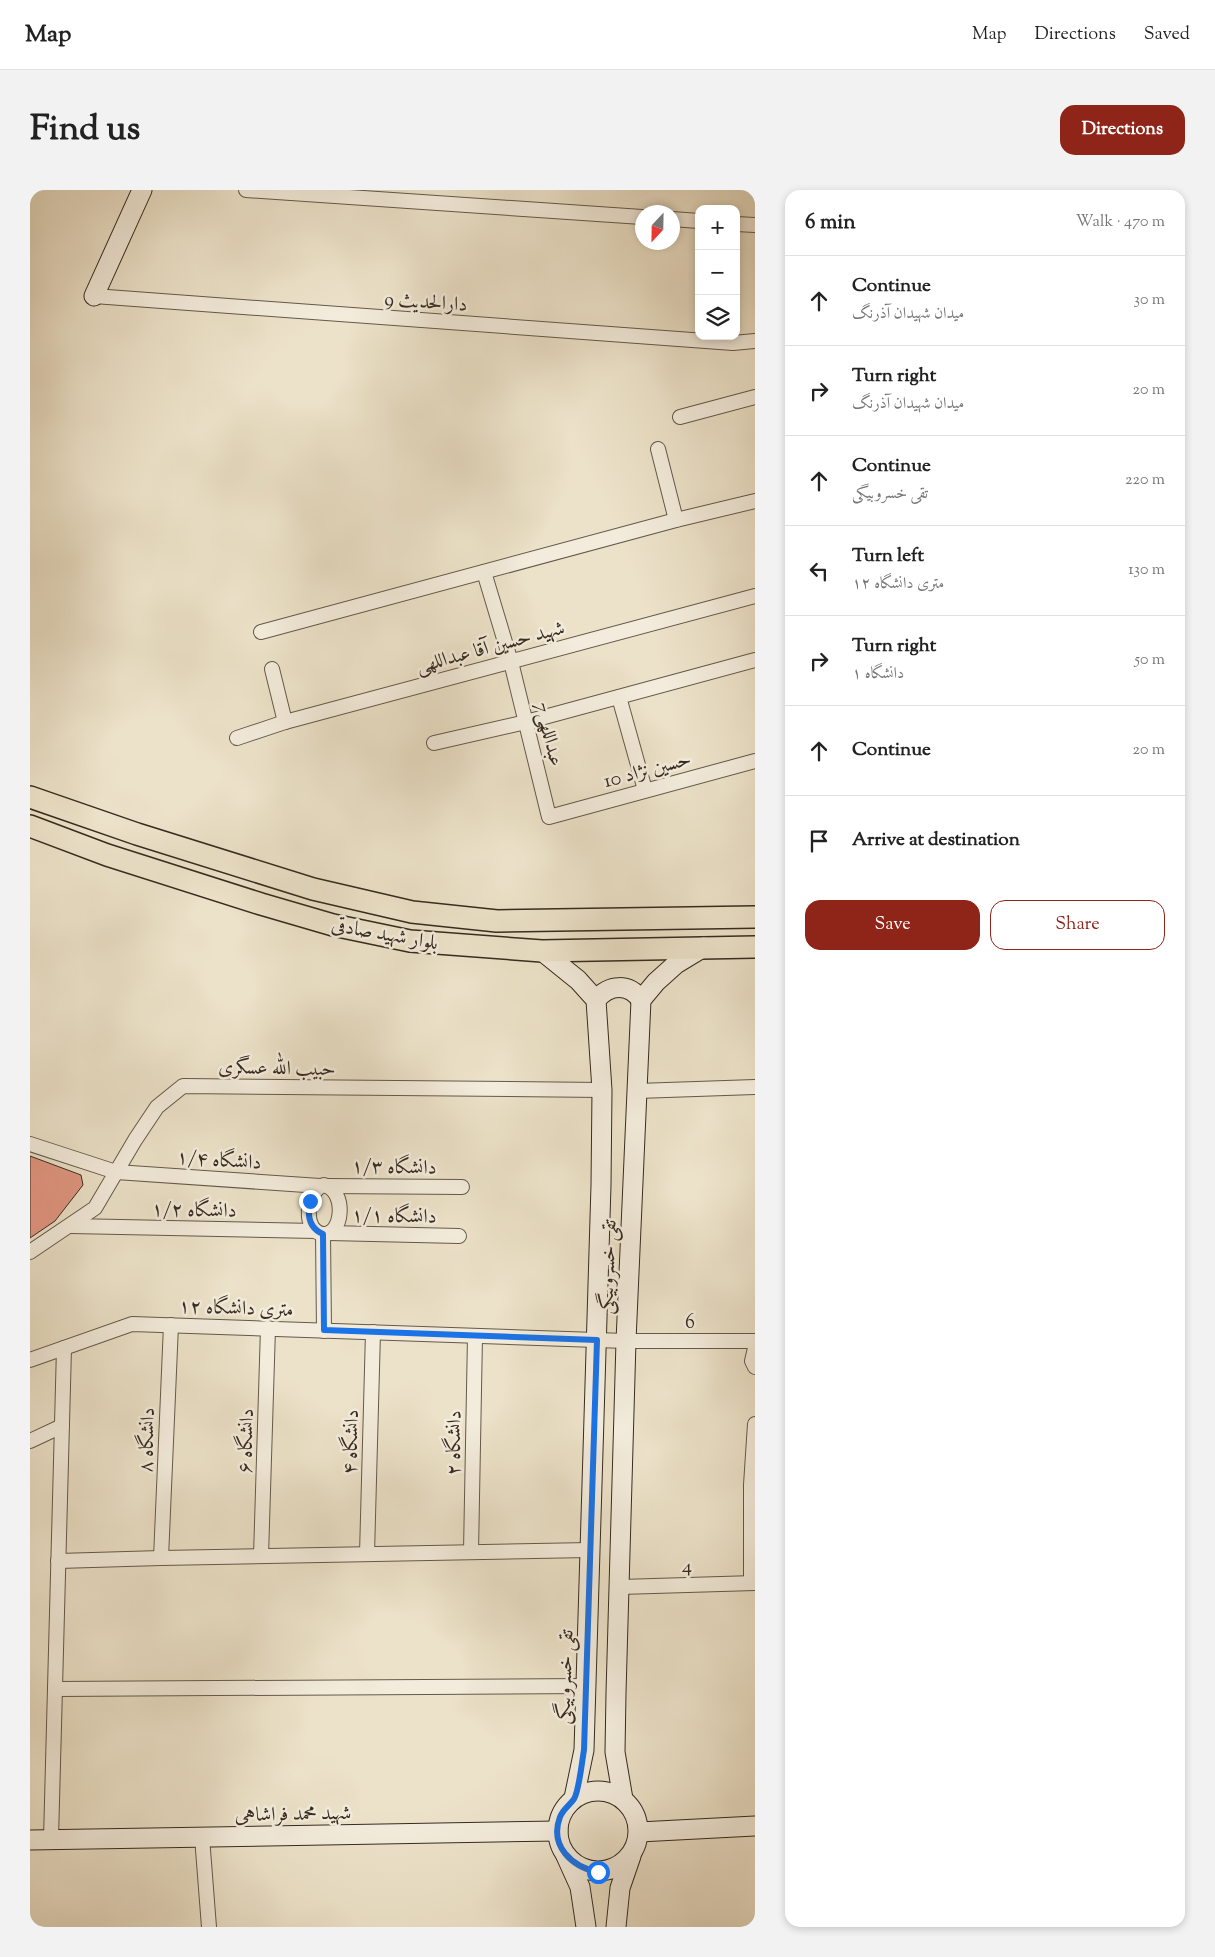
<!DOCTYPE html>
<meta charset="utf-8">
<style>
body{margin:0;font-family:"Sorts Mill Goudy",Amiri,serif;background:#f2f2f2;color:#222}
.controls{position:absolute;right:15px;top:15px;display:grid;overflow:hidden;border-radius:10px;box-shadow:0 2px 8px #0003}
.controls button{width:45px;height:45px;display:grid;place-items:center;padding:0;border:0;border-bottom:1px solid #e0e0e0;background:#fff;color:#222;font:25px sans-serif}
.compass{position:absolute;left:605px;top:15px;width:45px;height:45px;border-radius:50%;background:#fff;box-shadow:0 2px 8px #0003;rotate:202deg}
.stop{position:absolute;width:15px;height:15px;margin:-11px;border:4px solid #1a73e8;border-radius:50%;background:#fff}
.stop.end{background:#1a73e8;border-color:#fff;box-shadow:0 1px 5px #0008}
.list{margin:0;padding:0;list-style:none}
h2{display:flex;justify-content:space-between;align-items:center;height:65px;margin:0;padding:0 20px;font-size:21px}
h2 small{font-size:16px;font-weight:400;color:#767676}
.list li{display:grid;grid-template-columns:32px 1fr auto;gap:15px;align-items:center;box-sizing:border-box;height:90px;padding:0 20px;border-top:1px solid #e0e0e0}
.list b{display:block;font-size:19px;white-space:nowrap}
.list p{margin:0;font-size:16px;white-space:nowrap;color:#767676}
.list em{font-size:16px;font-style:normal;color:#767676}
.actions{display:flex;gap:10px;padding:15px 20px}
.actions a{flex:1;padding:11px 0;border:1px solid #8f2418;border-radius:15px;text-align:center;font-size:18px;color:#8f2418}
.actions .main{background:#8f2418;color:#fff}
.icon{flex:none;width:28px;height:28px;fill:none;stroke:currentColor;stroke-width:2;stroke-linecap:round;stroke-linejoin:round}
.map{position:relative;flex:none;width:725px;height:1737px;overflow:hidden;border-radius:15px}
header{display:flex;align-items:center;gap:30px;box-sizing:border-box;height:70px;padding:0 25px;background:#fff;border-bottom:1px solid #e0e0e0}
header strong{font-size:24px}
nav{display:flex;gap:28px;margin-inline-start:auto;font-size:18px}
.intro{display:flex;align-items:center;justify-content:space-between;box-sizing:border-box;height:120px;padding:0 30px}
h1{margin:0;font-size:35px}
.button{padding:12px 22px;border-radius:15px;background:#8f2418;color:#fff;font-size:18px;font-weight:700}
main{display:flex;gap:30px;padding:0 30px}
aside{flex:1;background:#fff;border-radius:15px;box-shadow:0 2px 8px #0003}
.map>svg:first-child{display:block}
</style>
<header>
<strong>Map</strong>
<nav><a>Map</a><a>Directions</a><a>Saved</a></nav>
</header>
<div class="intro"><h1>Find us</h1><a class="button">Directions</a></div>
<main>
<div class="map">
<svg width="725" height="1737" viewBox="0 0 725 1737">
<rect width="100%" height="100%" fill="#ece2c9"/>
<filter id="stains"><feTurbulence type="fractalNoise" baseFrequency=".004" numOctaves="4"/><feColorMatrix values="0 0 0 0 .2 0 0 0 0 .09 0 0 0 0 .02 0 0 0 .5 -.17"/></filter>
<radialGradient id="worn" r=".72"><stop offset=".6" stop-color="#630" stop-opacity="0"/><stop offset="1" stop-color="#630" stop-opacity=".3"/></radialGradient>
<!-- building -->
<polygon fill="#e19681" stroke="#362b20" points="0,966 51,985 53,995 25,1031 0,1048"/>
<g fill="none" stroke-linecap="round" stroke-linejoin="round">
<!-- street casing -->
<g stroke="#64594a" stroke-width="16">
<g id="street">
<polyline points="216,0 612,27"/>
<polyline points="642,29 669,31"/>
<polyline points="706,34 725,35"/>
<polyline points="64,106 703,153 725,151"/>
<polyline points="650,227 725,207"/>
<polyline points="628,259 646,330"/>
<polyline points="454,382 481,472 519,627 725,571"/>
<polyline points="231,442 646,330 725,311"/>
<polyline points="242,479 255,532"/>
<polyline points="589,507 615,600"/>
<polyline points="207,548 255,532 725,406"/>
<polyline points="404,553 496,532 725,470"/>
<polyline points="607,901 725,897"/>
<polyline points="0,954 86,982 290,996"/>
<path d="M294,995C318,1001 312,1047 293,1044C272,1042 276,1000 294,995Z"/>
<polyline points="297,996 432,997"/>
<polyline points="41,1036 286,1041"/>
<polyline points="299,1043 429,1046"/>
<polyline points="293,1044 294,1141"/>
<polyline points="0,1062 65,1018 105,950 127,917 153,896 572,900"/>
<polyline points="725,1158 722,1171 725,1177"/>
<polyline points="0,1170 102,1134 596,1151 725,1151"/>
<polyline points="0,1251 32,1236"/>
<polyline points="441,1362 445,1146"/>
<polyline points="337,1364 343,1142"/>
<polyline points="231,1366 238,1138"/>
<polyline points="131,1368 141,1135"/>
<polyline points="28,1371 131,1368 560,1360"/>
<polyline points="721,1393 721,1295 725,1234"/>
<polyline points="590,1397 725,1393"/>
<polyline points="25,1499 556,1496"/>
<polyline points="172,1647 179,1737"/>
<polyline points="21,1649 34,1158"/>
</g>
</g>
<!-- secondary casing -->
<g stroke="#362b20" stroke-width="21">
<g id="secondary">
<polyline points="64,106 112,0"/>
<polyline points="512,761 548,790 566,810 572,900 571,995 554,1560 544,1608"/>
<path d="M566,810C579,794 599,793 611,810"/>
<circle cx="568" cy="1641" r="40"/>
<polyline points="593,1609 585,1562 586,1503 596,1151 611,810 626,792 646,774 674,757"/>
<polyline points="609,1642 725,1636"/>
<polyline points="0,1650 528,1641"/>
<polyline points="536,1666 550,1697 556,1737"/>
<polyline points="586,1737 590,1698 601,1666"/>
</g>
</g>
<!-- primary casing -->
<g stroke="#362b20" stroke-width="24">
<g id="primary">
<polyline points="0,607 107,644 283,699 382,722 467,731 725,727"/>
<polyline points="0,636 77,665 231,714 303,735 380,751 512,761 725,757"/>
</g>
</g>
<!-- street -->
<use href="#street" stroke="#f3ecdc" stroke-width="14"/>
<!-- secondary -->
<use href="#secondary" stroke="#f3ecdc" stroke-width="19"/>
<!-- primary -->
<use href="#primary" stroke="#ece2c9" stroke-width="21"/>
</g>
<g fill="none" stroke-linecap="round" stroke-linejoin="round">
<!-- route -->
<path stroke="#1a73e8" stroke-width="6" d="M280,1011C277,1025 279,1038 293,1044L294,1140L567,1150L554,1560C552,1571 549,1601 544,1609C539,1616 533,1619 530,1627C519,1656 542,1677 568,1682"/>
</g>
<g text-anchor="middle" stroke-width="5" stroke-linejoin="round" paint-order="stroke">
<!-- street labels -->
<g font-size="20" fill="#362b20" stroke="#f3ecdc">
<text transform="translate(396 111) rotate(4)" y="7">دارالحدیث 9</text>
<text transform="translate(460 456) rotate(-15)" y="7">شهید حسین آقا عبداللهی</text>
<text transform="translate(520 544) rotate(76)" y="7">عبداللهی7</text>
<text transform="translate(617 579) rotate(-15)" y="7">حسین نژاد 10</text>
<text transform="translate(355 743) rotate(10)" y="7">بلوار شهید صادقی</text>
<text transform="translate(247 877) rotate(1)" y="7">حبیب الله عسگری</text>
<text transform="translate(189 969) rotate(4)" y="7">دانشگاه ۱/۴</text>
<text transform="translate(364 976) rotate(1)" y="7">دانشگاه ۱/۳</text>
<text transform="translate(164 1019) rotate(1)" y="7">دانشگاه ۱/۲</text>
<text transform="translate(364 1025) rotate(1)" y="7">دانشگاه ۱/۱</text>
<text transform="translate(577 1077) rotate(-88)" y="7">تقی خسروبیگی</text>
<text transform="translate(206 1117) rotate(2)" y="7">۱۲ متری دانشگاه</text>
<text x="660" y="1138">6</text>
<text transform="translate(116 1250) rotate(-88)" y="7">دانشگاه ۸</text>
<text transform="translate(215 1251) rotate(-88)" y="7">دانشگاه ۶</text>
<text transform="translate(320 1252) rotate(-88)" y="7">دانشگاه ۴</text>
<text transform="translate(423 1253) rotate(-89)" y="7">دانشگاه ۲</text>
<text transform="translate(657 1375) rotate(-1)" y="7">4</text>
<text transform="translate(534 1487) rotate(-88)" y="7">تقی خسروبیگی</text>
<text transform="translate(263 1623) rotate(-1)" y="7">شهید محمد فراشاهی</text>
</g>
</g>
<rect width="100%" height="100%" filter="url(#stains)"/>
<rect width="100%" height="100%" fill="url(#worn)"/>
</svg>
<div class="controls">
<button>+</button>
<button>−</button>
<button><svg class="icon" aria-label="layers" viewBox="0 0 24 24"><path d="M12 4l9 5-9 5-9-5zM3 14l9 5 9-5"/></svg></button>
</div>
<svg class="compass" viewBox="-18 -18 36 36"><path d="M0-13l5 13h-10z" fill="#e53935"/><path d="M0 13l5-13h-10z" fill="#767676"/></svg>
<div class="stop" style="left:568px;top:1682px"></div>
<div class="stop end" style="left:280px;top:1011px"></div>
</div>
<aside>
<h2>6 min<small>Walk · 470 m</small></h2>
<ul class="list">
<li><svg class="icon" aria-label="ahead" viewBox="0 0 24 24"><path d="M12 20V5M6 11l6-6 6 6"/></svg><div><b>Continue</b><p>میدان شهیدان آذرنگ</p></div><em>30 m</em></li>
<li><svg class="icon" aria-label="right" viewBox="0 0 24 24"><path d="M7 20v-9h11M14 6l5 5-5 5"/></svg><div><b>Turn right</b><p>میدان شهیدان آذرنگ</p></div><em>20 m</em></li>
<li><svg class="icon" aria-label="ahead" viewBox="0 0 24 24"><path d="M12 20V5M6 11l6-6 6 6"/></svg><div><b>Continue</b><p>تقی خسروبیگی</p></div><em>220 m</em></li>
<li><svg class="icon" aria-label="left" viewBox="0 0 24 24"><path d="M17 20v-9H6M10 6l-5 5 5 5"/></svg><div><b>Turn left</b><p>۱۲ متری دانشگاه</p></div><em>130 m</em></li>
<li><svg class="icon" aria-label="right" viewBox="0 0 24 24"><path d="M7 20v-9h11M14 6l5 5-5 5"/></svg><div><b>Turn right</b><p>دانشگاه ۱</p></div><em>50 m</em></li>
<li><svg class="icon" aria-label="ahead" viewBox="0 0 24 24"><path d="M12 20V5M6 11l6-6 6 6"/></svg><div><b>Continue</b></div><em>20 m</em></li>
<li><svg class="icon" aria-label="arrive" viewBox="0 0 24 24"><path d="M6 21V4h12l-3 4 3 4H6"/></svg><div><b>Arrive at destination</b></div></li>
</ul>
<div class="actions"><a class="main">Save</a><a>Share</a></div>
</aside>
</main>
